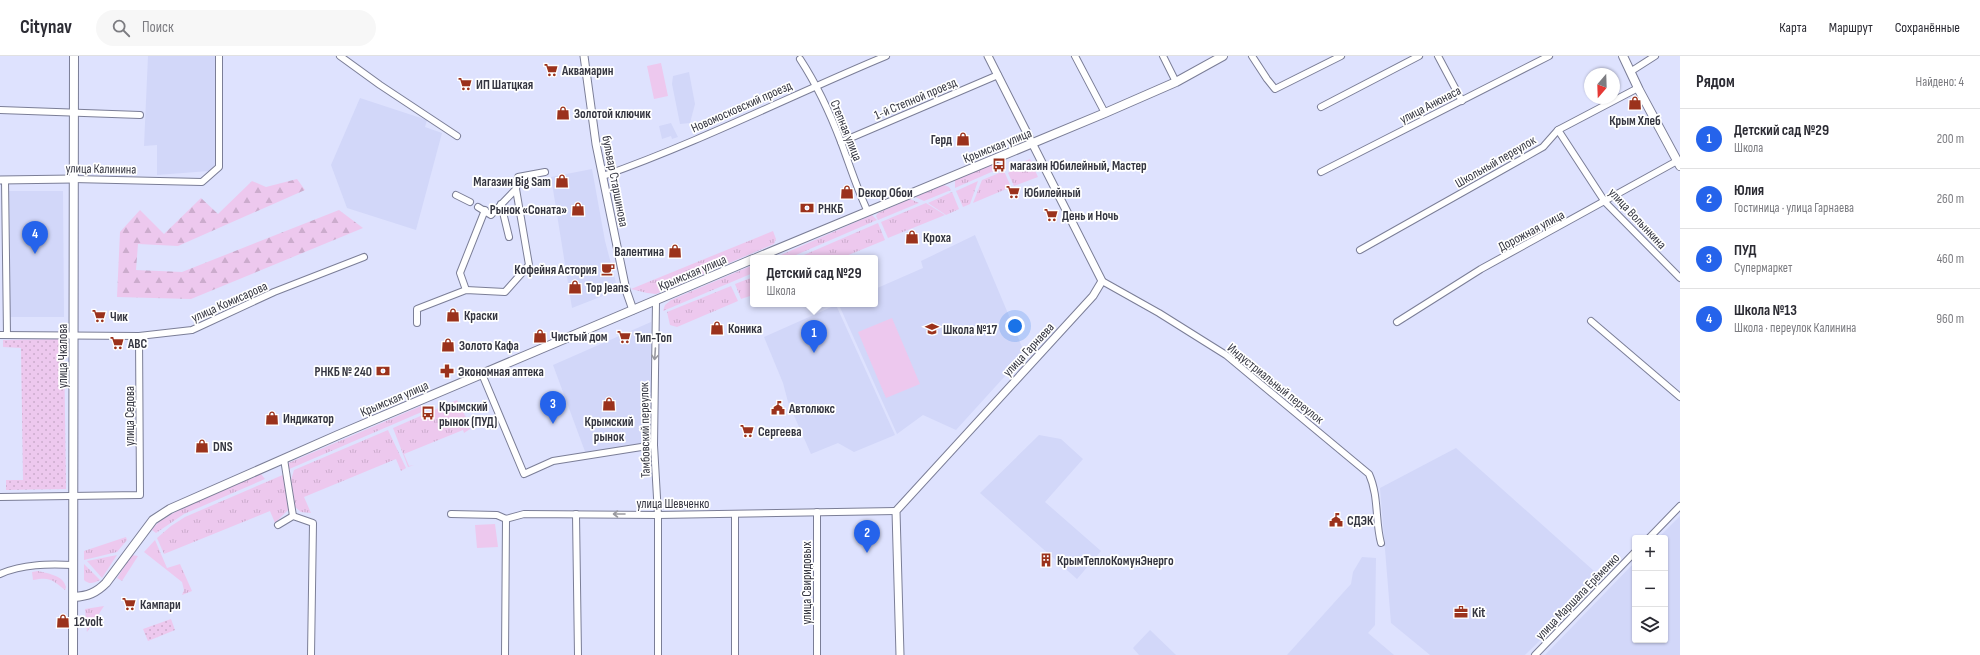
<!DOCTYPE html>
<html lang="ru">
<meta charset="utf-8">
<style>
body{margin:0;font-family:"Sofia Sans Condensed",sans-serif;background:#f7f7f7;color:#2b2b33}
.controls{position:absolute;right:12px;bottom:12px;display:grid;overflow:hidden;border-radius:4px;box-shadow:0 1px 3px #0004}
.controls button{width:36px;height:36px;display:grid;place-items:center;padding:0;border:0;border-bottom:1px solid #e1e1e2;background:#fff;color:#2b2b33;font:20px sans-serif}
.compass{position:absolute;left:1584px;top:12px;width:36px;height:36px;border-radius:50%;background:#fff;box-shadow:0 1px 3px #0004;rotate:199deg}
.you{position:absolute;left:1015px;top:270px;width:14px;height:14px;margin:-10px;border:3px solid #fff;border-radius:50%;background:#1a73e8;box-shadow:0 0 0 6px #1a73e833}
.badge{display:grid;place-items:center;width:26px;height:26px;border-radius:50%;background:#2563eb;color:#fff;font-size:13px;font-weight:700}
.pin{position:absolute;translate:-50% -33px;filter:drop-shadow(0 1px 2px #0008)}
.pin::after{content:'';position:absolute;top:21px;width:14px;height:12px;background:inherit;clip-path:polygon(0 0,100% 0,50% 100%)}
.popup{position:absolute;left:750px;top:199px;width:128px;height:52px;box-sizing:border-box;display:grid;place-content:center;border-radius:4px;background:#fff;filter:drop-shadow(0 1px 3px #0005);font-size:13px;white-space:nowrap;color:#7c7c81}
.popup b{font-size:15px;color:#2b2b33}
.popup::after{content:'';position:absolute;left:50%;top:100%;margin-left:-8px;border:8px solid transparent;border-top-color:#fff}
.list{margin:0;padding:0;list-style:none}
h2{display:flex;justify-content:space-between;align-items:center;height:52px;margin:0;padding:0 16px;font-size:17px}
h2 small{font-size:13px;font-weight:400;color:#7c7c81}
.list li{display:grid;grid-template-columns:26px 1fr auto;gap:12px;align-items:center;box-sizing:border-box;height:60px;padding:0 16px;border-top:1px solid #e1e1e2}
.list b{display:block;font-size:15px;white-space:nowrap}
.list p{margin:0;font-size:13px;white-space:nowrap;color:#7c7c81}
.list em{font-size:13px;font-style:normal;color:#7c7c81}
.icon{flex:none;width:22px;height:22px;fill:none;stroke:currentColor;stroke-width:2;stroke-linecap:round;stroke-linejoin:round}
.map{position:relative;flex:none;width:1680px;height:599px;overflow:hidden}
header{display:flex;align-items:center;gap:24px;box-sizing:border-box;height:56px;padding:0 20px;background:#fff;border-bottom:1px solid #e1e1e2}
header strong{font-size:19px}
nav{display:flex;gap:22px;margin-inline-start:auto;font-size:14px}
.search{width:280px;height:36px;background:#f7f7f7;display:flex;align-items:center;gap:10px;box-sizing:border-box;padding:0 14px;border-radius:22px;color:#7c7c81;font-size:15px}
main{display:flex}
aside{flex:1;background:#fff}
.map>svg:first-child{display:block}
</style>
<header>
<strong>Citynav</strong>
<div class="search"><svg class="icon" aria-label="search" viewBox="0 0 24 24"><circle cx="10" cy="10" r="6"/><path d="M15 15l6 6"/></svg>Поиск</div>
<nav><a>Карта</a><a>Маршрут</a><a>Сохранённые</a></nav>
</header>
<main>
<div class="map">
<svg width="1680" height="599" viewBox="0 0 1680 599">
<defs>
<pattern id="grass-tufts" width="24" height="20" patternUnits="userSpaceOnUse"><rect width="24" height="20" fill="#edc8ee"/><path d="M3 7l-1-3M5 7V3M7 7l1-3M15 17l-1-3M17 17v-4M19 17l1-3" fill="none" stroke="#ccaccd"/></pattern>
<pattern id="forest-firs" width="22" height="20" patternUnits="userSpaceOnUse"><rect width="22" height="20" fill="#edc8ee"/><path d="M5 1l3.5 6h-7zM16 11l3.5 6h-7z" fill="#ccaccd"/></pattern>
<pattern id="park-dots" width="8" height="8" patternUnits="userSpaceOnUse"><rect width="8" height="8" fill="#edc8ee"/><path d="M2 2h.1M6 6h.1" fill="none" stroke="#ccaccd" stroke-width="1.8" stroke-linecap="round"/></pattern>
</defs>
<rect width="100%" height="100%" fill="#dee2fe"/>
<!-- built -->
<g fill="#d2d7f9">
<polygon points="148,0 215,0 217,107 209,115 157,119 157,89 144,90"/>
<polygon points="689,16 695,48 690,67 680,68 672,28 673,20"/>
<polygon points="360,42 427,64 425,71 442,77 416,174 347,152 331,109"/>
<polygon points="671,67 678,81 672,83 671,80 662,83 659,70"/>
<polygon points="592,113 605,185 618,234 572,252 551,121"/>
<polygon points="5,135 63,135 64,261 6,261"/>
<polygon points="975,179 1025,298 956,374 923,359 897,378 839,249 875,248 875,233 923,212 921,205"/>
<polygon points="836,249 895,379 854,396 838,387 811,398 788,346 783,327 764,281"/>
<polygon points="651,266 650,387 587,401 553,309"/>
<polygon points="1039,379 1061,383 1083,403 1045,446 1101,495 1077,523 980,437"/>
<polygon points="1456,392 1603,523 1525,599 1430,599 1391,567 1380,432"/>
<polygon points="1680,460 1680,599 1545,599 1635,506 1635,584 1665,584 1665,482 1658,482"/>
<polygon points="1362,501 1376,502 1375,569 1368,577 1394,599 1287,599 1351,528 1353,516"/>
<polygon points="1150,574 1176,599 1139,599 1133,592"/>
</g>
<!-- grass -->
<g fill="url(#grass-tufts)">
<polygon points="1030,103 1038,121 1014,130 1008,117 1012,114 1011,111"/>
<polygon points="993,108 996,114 955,132 955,124"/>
<polygon points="1004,115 1011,131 973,147 982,124"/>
<polygon points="978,125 970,148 963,151 956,135"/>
<polygon points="944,129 949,131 951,134 924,145 915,141"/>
<polygon points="952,136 959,153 946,159 928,147"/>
<polygon points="910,143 919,147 878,164 876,160 878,157"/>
<polygon points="926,147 945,159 888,182 881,166"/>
<polygon points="872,159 877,164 789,202 774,202"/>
<polygon points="878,167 885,184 841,202 797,202"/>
<polygon points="773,175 776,183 774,188 656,238 647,237 631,233"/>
<polygon points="753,209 753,217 663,255 665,249 671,244"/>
<polygon points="753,221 753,239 741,243 735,228"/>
<polygon points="731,230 738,245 677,271 670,269 667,256"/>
<polygon points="457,344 471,371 470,373 464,377 463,374 404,398 409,410 414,409 408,411 393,372"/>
<polygon points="421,350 424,355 287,414 286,408"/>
<polygon points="388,374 406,412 401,415 396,403 304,441 311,457 301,456 295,451 291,424 294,414"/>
<path d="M261,418L265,423L184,458L156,477L152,474C158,458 241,427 261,418Z"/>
<polygon points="285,418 289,453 275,467 270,455 164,498 157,482 171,470 185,461"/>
<polygon points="126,481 127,484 117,496 84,504 84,495"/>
<polygon points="155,484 167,512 180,508 192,535 182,539 184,534 182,526 144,496"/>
<polygon points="117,499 102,522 87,505"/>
<polygon points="132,499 138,500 122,525 117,522"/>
<path d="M84,508L100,524C93,527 90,529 84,524Z"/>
<path d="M38,515C49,518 63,519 66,531L65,534C51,523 50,521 33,524L32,516Z"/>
<polygon points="104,550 87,576 85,553"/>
</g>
<!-- forest -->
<polygon fill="url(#forest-firs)" points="297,123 305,134 178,190 138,188 136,214 182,216 339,154 363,172 191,243 117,241 120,176 140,154 164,178 201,142 218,158 252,125 266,131"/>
<!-- park -->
<g fill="url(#park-dots)">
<polygon points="64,283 66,433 6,434 6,424 23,424 21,292 3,291 3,284"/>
<polygon points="171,563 175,574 148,585 143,573"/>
</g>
<!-- pitch -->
<g fill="#edc8ee">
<polygon points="661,7 668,40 654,43 647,10"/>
<polygon points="892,262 920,328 886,342 858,276"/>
<polygon points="495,468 498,491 477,492 475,469"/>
</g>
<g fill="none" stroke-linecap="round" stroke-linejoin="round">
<!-- minor casing -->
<g stroke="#7b7e97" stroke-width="8">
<g id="minor">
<polyline points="340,0 380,29 457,80"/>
<polyline points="1075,0 1105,57"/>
<polyline points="1163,0 1176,26"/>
<polyline points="1252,0 1267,23 1275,33 1341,0"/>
<polyline points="1438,0 1462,45"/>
<path d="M800,3C817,29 830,57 841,86C850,110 857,133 868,156"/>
<polyline points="1630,16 1655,0"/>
<polyline points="1321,51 1419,0"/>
<polyline points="0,54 140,59"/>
<polyline points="1558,74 1605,146 1680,222"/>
<polyline points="841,86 998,19"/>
<polyline points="1321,116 1549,0"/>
<path d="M603,120C700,86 792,39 886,0"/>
<polyline points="73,123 202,126 219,111 219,0"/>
<polyline points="5,124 7,279"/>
<polyline points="516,133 518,121 545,116"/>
<polyline points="456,139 470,146"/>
<polyline points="501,148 509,181"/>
<polyline points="1360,194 1543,91 1558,74 1638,32"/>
<path d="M1102,225L1159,257L1226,299L1369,418C1379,440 1375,465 1381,487"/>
<polyline points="466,234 460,217 485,154"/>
<polyline points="656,245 654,389 658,459 658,599"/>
<polyline points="1591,265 1680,341"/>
<polyline points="1397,266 1481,213 1677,105"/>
<polyline points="417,267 417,253 466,234 505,236 529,209 516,133 491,159 478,151"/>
<polyline points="0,279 139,280 192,274 274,236 364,201"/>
<polyline points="482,318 524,418 553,405 654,389"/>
<polyline points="284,403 293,460"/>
<polyline points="0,441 140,439 139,280"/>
<polyline points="817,456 817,599"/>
<polyline points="451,458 497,459 506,463 524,458 658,459 896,455"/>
<polyline points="576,458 578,599"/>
<polyline points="278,469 293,460 313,467 311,599"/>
<polyline points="1649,482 1680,450"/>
<path d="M0,518C23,508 47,508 73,509"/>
<polyline points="505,599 506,463"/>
<polyline points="735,599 735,458"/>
<polyline points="1535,599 1635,496"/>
</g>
</g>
<!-- tertiary casing -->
<g stroke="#7b7e97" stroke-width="9">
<g id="tertiary">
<polyline points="584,0 596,88 626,234 633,254"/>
<polyline points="0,124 73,123"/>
<polyline points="900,599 896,455 1093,240 1102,225 988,0"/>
</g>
</g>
<!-- secondary casing -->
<g stroke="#7b7e97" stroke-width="10">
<g id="secondary">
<polyline points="1623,0 1639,34 1680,110"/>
<polyline points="756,202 1105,57 1176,26 1223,0"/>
<path d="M74,541C88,540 96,537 106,527L153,464L170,453L338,379L753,203"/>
<polyline points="73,599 74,0"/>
</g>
</g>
<!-- minor -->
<use href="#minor" stroke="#fff" stroke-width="6"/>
<!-- tertiary -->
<use href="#tertiary" stroke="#fff" stroke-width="7"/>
<!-- secondary -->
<use href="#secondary" stroke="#fff" stroke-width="8"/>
</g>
<!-- one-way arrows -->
<defs><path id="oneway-shaft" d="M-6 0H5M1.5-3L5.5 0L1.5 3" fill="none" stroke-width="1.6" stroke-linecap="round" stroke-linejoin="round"/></defs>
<g stroke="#9a9aa0">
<use href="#oneway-shaft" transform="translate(655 298) rotate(94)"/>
<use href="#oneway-shaft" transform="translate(619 458) rotate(-180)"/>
</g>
<!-- icons -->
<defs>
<g id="supermarket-bare" transform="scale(1.08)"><path d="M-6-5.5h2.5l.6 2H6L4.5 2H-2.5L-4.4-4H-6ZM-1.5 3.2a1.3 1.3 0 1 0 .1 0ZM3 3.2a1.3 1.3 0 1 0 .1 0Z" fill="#9b321c" stroke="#fff" stroke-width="2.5" paint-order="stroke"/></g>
<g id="shop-bare" transform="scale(1.08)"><path d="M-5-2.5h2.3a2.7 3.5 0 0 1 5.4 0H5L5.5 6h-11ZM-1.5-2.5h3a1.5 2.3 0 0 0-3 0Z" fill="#9b321c" stroke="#fff" stroke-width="2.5" paint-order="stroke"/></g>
<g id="bus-bare" transform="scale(1.08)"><path d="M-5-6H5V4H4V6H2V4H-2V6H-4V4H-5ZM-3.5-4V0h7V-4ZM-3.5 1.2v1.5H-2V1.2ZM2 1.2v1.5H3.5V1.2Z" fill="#9b321c" stroke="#fff" stroke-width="2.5" paint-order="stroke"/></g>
<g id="bank-bare" transform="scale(1.08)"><path d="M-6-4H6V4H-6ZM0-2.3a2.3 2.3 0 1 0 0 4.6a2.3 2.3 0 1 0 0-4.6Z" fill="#9b321c" stroke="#fff" stroke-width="2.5" paint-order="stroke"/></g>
<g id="cafe-bare" transform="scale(1.08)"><path d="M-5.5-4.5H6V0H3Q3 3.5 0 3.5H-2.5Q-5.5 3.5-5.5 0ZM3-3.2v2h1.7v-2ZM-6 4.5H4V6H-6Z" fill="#9b321c" stroke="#fff" stroke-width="2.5" paint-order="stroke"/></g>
<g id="school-bare" transform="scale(1.08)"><path d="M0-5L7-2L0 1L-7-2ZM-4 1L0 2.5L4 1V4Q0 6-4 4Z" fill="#9b321c" stroke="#fff" stroke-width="2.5" paint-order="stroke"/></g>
<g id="pharmacy-bare" transform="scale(1.08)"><path d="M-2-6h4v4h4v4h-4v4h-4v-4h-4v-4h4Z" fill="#9b321c" stroke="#fff" stroke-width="2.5" paint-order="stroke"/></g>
<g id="civic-bare" transform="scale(1.08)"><path d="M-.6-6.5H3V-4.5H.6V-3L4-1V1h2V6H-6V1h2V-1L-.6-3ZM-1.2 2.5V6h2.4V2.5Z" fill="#9b321c" stroke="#fff" stroke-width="2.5" paint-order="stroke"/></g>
<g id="building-bare" transform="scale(1.08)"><path d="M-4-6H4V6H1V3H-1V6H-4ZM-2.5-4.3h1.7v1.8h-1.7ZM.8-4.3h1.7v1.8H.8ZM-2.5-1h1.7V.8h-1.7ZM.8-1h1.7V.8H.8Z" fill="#9b321c" stroke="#fff" stroke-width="2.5" paint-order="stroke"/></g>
<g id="office-bare" transform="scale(1.08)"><path d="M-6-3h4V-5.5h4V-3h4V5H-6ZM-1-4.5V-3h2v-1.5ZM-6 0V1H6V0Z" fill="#9b321c" stroke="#fff" stroke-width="2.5" paint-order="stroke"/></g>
</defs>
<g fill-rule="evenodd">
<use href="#supermarket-bare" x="551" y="14"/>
<use href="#supermarket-bare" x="465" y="28"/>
<use href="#shop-bare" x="1635" y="47"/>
<use href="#shop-bare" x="563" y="57"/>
<use href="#shop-bare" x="963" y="83"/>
<use href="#bus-bare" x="999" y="109"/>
<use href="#shop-bare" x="562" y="125"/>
<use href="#shop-bare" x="847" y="136"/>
<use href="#supermarket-bare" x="1013" y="136"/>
<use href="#bank-bare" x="807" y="152"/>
<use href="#shop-bare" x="578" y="153"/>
<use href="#supermarket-bare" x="1051" y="159"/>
<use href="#shop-bare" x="912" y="181"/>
<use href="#shop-bare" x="675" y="195"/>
<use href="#cafe-bare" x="608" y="213"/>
<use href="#shop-bare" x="575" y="231"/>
<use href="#shop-bare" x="453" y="259"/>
<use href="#supermarket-bare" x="99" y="260"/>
<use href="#shop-bare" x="717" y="272"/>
<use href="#school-bare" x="932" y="273"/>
<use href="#shop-bare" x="540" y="280"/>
<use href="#supermarket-bare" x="624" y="281"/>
<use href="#supermarket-bare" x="117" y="287"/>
<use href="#shop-bare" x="448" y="289"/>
<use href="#bank-bare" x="383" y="315"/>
<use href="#pharmacy-bare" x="447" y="315"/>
<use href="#shop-bare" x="609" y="348"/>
<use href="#civic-bare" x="778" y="352"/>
<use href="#bus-bare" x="428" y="357"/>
<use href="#shop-bare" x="272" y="362"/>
<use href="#supermarket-bare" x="747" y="375"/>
<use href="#shop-bare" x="202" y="390"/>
<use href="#civic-bare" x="1336" y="464"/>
<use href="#building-bare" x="1046" y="504"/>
<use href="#supermarket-bare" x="129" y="548"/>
<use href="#office-bare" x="1461" y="556"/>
<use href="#shop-bare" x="63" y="565"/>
</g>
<g text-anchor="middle" stroke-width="3.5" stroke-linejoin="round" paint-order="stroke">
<!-- poi labels -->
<g font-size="13" font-weight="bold" fill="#353641" stroke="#fff" text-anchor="start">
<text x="562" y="19">Аквамарин</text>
<text x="476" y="33">ИП Шатцкая</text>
<text x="574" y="62">Золотой ключик</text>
<text x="1635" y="69" text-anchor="middle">Крым Хлеб</text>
<text x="952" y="88" text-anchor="end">Герд</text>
<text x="1010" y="114">магазин Юбилейный, Мастер</text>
<text x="551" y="130" text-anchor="end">Магазин Big Sam</text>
<text x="858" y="141">Dекор Обои</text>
<text x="1024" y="141">Юбилейный</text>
<text x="818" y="157">РНКБ</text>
<text x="567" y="158" text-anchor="end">Рынок «Соната»</text>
<text x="1062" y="164">День и Ночь</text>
<text x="923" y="186">Кроха</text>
<text x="664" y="200" text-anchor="end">Валентина</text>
<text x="597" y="218" text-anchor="end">Кофейня Астория</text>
<text x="586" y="236">Top Jeans</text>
<text x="464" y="264">Краски</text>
<text x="110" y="265">Чик</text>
<text x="728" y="277">Коника</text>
<text x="943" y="278">Школа №17</text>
<text x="551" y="285">Чистый дом</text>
<text x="635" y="286">Тип-Топ</text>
<text x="128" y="292">ABC</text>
<text x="459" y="294">Золото Кафа</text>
<text x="372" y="320" text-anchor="end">РНКБ № 240</text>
<text x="458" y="320">Экономная аптека</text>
<text x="439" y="355">Крымский<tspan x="439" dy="15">рынок (ПУД)</tspan></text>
<text x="789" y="357">Автолюкс</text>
<text x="283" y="367">Индикатор</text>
<text x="609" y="370" text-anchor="middle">Крымский<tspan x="609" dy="15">рынок</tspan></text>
<text x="758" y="380">Сергеева</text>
<text x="213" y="395">DNS</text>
<text x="1347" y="469">СДЭК</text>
<text x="1057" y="509">КрымТеплоКомунЭнерго</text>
<text x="140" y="553">Кампари</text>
<text x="1472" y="561">Kit</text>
<text x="74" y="570">12volt</text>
</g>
<!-- street labels -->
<g font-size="13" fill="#353641" stroke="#fff">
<text transform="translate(915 42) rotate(-23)" y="5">1-й Степной проезд</text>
<text transform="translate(1430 48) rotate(-27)" y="5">улица Анюнаса</text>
<text transform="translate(741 50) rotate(-24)" y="5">Новомосковский проезд</text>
<text transform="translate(847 74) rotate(68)" y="5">Степная улица</text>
<text transform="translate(997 89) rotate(-22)" y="5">Крымская улица</text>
<text transform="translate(1495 105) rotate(-30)" y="5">Школьный переулок</text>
<text transform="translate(101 112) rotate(1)" y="5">улица Калинина</text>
<text transform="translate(616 125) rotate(79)" y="5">бульвар Старшинова</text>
<text transform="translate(1638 162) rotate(47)" y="5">улица Волынкина</text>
<text transform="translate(1531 174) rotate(-28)" y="5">Дорожная улица</text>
<text transform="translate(692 216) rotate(-23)" y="5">Крымская улица</text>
<text transform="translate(229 245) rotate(-24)" y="5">улица Комисарова</text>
<text transform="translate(1028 293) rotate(-47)" y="5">улица Гарнаева</text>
<text transform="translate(62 300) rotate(-90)" y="5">улица Чкалова</text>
<text transform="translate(1276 327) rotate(39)" y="5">Индустриальный переулок</text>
<text transform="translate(394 342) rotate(-23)" y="5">Крымская улица</text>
<text transform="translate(129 360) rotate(-90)" y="5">улица Седова</text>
<text transform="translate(644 374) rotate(-91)" y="5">Тамбовский переулок</text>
<text x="673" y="452">улица Шевченко</text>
<text transform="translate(806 527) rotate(-90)" y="5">улица Свиридовых</text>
<text transform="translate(1577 540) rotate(-46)" y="5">улица Маршала Ерёменко</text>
</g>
</g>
</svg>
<div class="controls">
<button>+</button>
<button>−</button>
<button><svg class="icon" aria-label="layers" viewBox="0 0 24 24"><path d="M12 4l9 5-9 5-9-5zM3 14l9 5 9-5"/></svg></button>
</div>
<svg class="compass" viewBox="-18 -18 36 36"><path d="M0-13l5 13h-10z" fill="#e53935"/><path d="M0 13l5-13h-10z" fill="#7c7c81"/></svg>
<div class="you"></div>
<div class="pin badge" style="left:814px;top:297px">1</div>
<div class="popup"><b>Детский сад №29</b>Школа</div>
<div class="pin badge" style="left:867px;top:497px">2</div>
<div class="pin badge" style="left:553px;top:368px">3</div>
<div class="pin badge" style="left:35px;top:198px">4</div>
</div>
<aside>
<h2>Рядом<small>Найдено: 4</small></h2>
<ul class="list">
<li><span class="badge">1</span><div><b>Детский сад №29</b><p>Школа</p></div><em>200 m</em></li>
<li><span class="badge">2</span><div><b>Юлия</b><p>Гостиница · улица Гарнаева</p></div><em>260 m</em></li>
<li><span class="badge">3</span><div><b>ПУД</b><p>Супермаркет</p></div><em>460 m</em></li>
<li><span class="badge">4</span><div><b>Школа №13</b><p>Школа · переулок Калинина</p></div><em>960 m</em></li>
</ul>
</aside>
</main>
